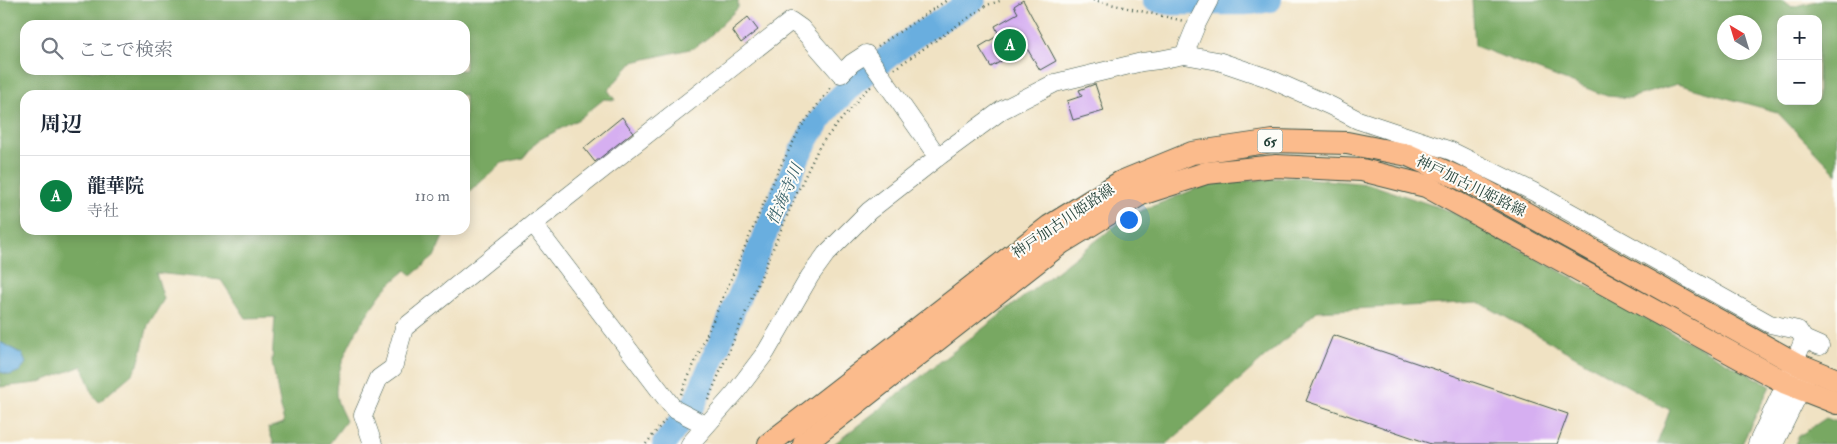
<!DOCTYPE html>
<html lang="ja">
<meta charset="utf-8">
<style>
body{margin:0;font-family:"IM FELL Double Pica","Noto Serif JP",serif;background:#f6f6f7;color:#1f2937}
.controls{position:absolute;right:15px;top:15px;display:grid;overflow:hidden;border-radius:10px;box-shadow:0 2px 12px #0003}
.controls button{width:45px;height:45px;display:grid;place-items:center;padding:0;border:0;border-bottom:1px solid #e0e1e3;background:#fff;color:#1f2937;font:25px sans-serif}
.compass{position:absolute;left:1717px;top:15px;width:45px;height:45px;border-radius:50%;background:#fff;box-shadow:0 2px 12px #0003;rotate:322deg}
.you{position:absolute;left:1128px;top:219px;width:18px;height:18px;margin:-12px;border:4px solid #fff;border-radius:50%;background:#1a73e8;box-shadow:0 0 0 8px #1a73e833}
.badge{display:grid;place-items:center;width:32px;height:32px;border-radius:50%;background:#0b8043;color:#fff;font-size:16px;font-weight:700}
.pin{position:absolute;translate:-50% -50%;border:2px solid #fff;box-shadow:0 1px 5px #0006}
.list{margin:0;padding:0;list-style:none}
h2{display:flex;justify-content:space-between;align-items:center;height:65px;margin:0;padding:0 20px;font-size:21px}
h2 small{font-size:16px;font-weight:400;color:#747a83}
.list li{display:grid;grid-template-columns:32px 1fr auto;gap:15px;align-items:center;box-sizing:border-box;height:80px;padding:0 20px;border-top:1px solid #e0e1e3}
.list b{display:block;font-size:19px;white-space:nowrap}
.list p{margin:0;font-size:16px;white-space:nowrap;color:#747a83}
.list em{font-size:16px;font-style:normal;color:#747a83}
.icon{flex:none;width:28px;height:28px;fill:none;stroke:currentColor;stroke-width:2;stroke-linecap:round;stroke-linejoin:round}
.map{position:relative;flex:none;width:1837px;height:444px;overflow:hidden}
.search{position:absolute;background:#fff;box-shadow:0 2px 12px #0003;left:20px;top:20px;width:450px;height:55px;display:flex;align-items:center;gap:12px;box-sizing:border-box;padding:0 18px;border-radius:15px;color:#747a83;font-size:19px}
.panel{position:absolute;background:#fff;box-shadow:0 2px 12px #0003;left:20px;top:90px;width:450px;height:145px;border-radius:15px}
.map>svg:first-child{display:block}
</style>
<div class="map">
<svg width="1837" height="444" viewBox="0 0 1837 444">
<rect width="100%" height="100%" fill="#fdfcf7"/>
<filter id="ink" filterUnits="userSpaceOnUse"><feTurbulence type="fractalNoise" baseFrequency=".02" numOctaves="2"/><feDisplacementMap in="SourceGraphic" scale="10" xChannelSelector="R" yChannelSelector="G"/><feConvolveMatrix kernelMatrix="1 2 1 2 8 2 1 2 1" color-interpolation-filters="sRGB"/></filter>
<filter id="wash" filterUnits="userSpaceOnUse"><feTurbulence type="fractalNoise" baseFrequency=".0096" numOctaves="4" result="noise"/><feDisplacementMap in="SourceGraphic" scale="20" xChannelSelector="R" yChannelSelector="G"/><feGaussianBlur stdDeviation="1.12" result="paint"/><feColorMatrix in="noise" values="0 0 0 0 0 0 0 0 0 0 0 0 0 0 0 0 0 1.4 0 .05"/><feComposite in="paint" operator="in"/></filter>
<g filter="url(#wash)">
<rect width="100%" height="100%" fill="#f0e2c3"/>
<!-- forest -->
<g fill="#78a862" stroke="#4c724b" fill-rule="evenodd">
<path d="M0,0H738V8L710,36L694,48L633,62L608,90L615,100L604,99L579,119L537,141L523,158L502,163L465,196V95H25V230H446L434,257L412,275L406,270C398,277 388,285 381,294C362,320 337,359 336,392C336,402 342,412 346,421L329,444H274L268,428L284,423L272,362L275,317L246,318L221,280L156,273L164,299L148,325L138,365L132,374L99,402L93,395L82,366L37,383L0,387V372L11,375L22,354L0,342ZM25,25H465V70H25Z"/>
<path d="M1472,0H1783L1792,7L1821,0L1837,1V174L1777,112L1677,84L1630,98L1607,96L1475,46ZM1781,19H1818V101H1781ZM1754,22V52H1724V22Z"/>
<polygon points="1292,177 1369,184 1450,211 1770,386 1742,444 1657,444 1670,410 1479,302 1317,311 1167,444 834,444 1128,216 1208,184"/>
<polygon points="1826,418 1837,422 1837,444 1795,444 1799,436"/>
</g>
<!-- water -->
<polygon fill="#69aedf" stroke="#44768a" points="0,342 22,354 26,363 20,371 11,375 0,372"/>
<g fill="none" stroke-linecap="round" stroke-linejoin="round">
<!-- river -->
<g stroke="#69aedf" stroke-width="24">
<path d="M1154,0C1173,5 1184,3 1204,3C1226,3 1248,5 1270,0"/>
<polyline points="664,444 695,402 780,199 800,153 813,130 831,106 855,82 914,37 974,0"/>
</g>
</g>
<g id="blocks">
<!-- building -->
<g fill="#d6aff1">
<polygon points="1023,0 1056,61 1040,70 1026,47 991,67 979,47 999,35 995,26 1018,13 1014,6"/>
<polygon points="748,17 758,30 741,43 732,30"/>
<polygon points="1095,84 1104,111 1073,120 1067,101 1082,96 1079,90"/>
<polygon points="622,117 633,132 595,162 584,148"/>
<polygon points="1333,335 1568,414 1557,444 1431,444 1306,401"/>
</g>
</g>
</g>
<g filter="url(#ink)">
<use href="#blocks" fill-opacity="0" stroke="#3e5649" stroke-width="1"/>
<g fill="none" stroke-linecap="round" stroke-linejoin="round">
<!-- minor casing -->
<g stroke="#3e5649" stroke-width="19">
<g id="minor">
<polyline points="1184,55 1197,23 1209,0"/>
<polyline points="533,224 674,409 705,425"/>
<polyline points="373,444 363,415 379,378 393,368 404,328 533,224 791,21 801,28 841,74 852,63 866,54 938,157"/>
<polyline points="690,444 735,393 766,352 810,276 826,254 869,211 938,157 1002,110 1055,83 1142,62 1159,60 1184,55 1218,61 1268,78 1331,106 1358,120 1451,151 1534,192 1770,324 1798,330 1804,339 1820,346"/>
<polyline points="1757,444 1786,383 1804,339"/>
<polyline points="1774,444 1806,379"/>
</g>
</g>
<!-- major casing -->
<g stroke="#3e5649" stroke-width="24">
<g id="major">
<polyline points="769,444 1050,226 1121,182 1192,153 1273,141 1347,143 1408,155 1475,185 1795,363 1837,380"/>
<polyline points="804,444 1061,243 1141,194 1206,173 1276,166 1362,170 1426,186 1786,383 1837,403"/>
</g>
</g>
<!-- path -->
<g stroke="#3e5649" stroke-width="2.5" stroke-dasharray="1 4" stroke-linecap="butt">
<polyline points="1093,0 1184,21"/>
<polyline points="878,46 947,0"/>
<polyline points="894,69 987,5 1003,0"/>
<polyline points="681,394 777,173 801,127 832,86"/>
<polyline points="708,400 796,195 820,145 865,91 872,86"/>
<polyline points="646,444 665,420"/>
</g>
<!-- minor -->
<use href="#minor" stroke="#fff" stroke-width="18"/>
<!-- major -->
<use href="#major" stroke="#fbbb8c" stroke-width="22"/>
</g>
</g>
<g text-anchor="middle" stroke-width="4" stroke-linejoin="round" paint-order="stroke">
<!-- shield labels -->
<rect fill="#fdfcf7" stroke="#62766e" stroke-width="1" x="1257.5" y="129.5" width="25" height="23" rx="4"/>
<g font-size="14" font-weight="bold" fill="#1f3d34">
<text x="1270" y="146">65</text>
</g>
<!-- street labels -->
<g font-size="15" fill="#1f3d34" stroke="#fdfcf7">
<text transform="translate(1471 186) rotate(26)" y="5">神戸加古川姫路線</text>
<text transform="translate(1063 221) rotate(-34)" y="5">神戸加古川姫路線</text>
</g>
<!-- water labels -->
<g font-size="16" font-style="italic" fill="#355f67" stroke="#fdfcf7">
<text transform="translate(784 194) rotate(-66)" y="6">性海寺川</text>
</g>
</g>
</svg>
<div class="controls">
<button>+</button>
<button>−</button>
</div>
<svg class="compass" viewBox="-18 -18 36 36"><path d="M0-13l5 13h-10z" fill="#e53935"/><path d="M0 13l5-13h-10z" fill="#747a83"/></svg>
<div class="you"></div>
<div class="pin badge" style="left:1010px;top:45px">A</div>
<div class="search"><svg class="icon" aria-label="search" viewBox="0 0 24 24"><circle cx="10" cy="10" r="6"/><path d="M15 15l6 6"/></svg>ここで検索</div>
<section class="panel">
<h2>周辺<small></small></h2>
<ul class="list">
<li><span class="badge">A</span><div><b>龍華院</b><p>寺社</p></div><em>110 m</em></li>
</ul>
</section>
</div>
